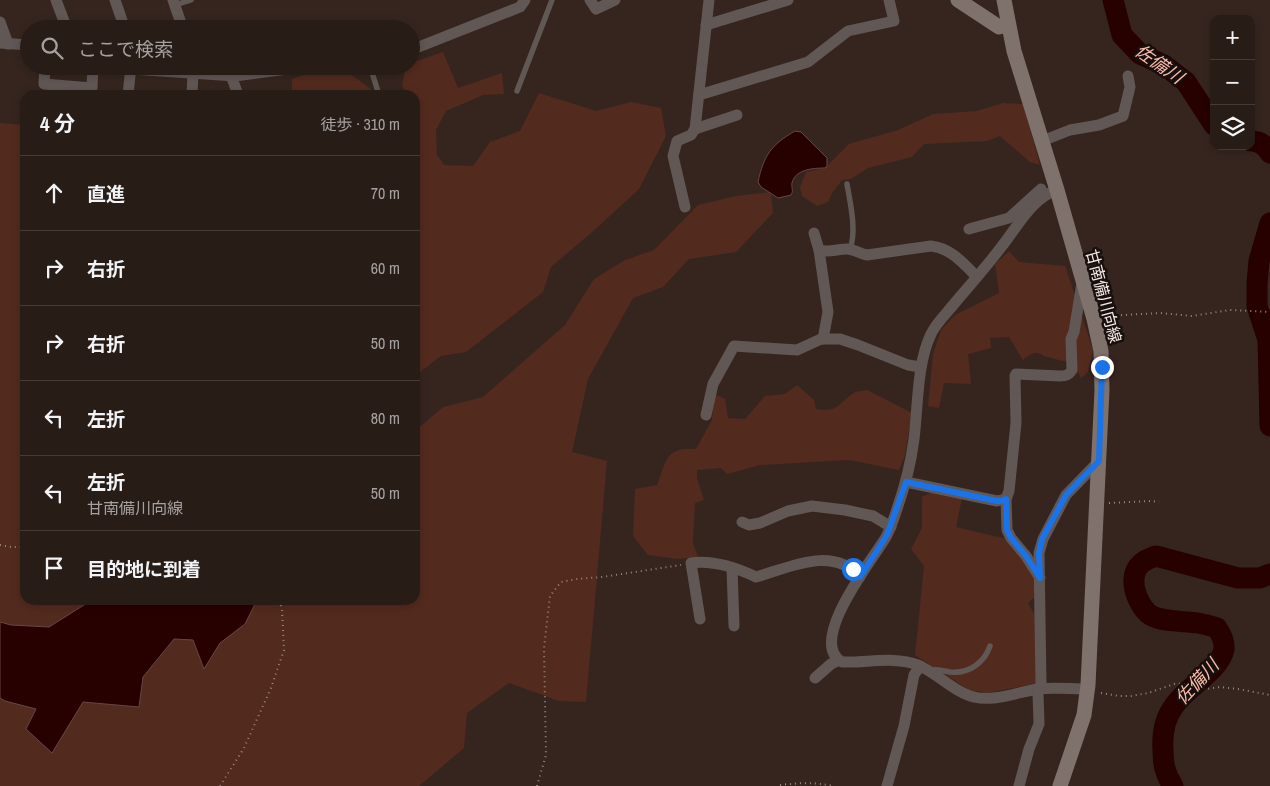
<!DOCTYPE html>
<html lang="ja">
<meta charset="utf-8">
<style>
body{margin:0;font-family:"Archivo Narrow","Noto Sans JP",sans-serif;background:#302520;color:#f1f3f6}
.controls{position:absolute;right:15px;top:15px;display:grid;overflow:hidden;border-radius:10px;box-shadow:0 2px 8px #0003}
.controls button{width:45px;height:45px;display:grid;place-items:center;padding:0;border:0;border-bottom:1px solid #443a36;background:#281c17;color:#f1f3f6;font:25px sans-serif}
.stop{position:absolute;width:15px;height:15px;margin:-11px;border:4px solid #1a73e8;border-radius:50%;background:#fff}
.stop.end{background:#1a73e8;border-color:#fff;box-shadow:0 1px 5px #0008}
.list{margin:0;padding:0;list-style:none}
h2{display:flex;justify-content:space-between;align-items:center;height:65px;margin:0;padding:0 20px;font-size:21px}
h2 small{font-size:16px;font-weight:400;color:#a5a1a1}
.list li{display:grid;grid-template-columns:32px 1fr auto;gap:15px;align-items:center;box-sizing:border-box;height:75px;padding:0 20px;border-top:1px solid #443a36}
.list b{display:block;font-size:19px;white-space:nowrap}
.list p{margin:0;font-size:16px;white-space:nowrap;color:#a5a1a1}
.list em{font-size:16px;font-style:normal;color:#a5a1a1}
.icon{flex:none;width:28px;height:28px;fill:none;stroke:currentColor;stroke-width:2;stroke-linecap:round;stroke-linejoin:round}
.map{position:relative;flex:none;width:1270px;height:786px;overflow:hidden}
.search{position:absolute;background:#281c17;box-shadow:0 2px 8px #0003;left:20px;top:20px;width:400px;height:55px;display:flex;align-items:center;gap:12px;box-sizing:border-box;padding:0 18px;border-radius:28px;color:#a5a1a1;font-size:19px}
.panel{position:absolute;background:#281c17;box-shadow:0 2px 8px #0003;left:20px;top:90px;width:400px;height:515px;border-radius:15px}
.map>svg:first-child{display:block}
</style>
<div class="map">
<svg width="1270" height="786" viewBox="0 0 1270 786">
<rect width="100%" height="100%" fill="#36251f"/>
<!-- green -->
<g fill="#532a1e">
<polygon points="443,52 458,88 502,73 504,94 483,95 446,111 436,130 437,155 444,165 473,166 490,142 520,131 539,93 596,111 631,102 661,108 666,136 639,189 599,226 551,267 543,292 466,352 441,356 415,376 415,120 420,116 415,108 415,95 407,95 402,86 406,66 411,66 411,63"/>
<polygon points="328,67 344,69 373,91 372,95 292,95 292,79"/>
<polygon points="1003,103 1023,104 1040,165 1030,162 1000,136 987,141 924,144 912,157 868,168 851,179 842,180 832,193 828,202 817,206 802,196 800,187 806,172 825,168 849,144 898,130 933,114 977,111"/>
<polygon points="0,123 25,125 25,154 22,167 25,167 25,600 415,600 415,431 443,407 483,397 565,325 594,279 625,260 654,250 698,205 736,196 771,192 773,213 736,252 689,259 663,287 633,298 588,379 572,452 607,461 586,702 559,701 509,683 467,713 464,748 419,786 0,786"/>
<path d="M1009,251L1019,262L1065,266L1093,350L1088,372L1081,378L1074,364L1044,356C1036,350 1030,354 1023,360L1009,337L990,338L991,348L968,354L971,384L944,383L939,408L928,406L933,354L941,330L955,315L999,293L995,264Z"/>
<path d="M797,385L814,400L816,409C838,412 836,406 852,394C856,391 862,391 867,390L912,413L905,455L899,470L849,460L760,465L727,474L721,468L697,470V478L704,500L695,503L693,543L698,557L677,559L648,555L633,536L635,489L657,485C667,460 665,447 696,449L712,420L714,394L725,399L728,418L745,419L765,396L785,394Z"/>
<polygon points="934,491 962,498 956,527 1007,539 1039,581 1037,595 1028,603 1037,619 1038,683 988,693 969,690 915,655 924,566 911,549 922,528 922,497"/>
</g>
<!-- water -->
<g fill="#270100" stroke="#654745">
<path d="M795,131L801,132L827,158V166L825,168C814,168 795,169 792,183C791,188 794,190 791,195L778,198L761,187L758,182C764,155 771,145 795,131Z"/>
<polygon points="92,600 257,600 245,624 220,643 204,669 193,640 174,639 143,677 139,707 83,702 52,753 26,729 36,709 5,701 0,698 0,622 11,625 49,627"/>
</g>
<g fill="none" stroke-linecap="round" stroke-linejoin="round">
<!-- river -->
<g stroke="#270100" stroke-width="21">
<polyline points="1113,0 1122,35 1140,54 1164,65 1186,82 1214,125"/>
<path d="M1251,141C1260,141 1266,146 1270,153"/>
<polyline points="1270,223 1259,261 1257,283 1257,306 1268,340 1270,426"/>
<path d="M1173,786C1165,774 1163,764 1163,750C1162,735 1165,718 1174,706C1186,687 1220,671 1224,649C1225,641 1221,634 1217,628C1211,626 1204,624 1198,623C1185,621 1164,622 1152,616C1141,610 1133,591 1134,579C1135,565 1144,560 1156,556L1238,578H1260L1270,574"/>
</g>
<!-- path -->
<g stroke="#978884" stroke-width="2" stroke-dasharray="1 4" stroke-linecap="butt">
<polyline points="1106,316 1160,313 1192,316 1230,310 1270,312"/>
<polyline points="1109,503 1152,501 1159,502"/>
<polyline points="0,545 11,547 25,547"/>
<polyline points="1101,693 1119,696 1131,696 1148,693 1177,683 1207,689 1220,687 1238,689 1270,695"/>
<path d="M780,785C798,783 814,782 833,786"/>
<polyline points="220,786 244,748 271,688 284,650 282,609 279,600"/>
<polyline points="537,786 546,755 544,648 550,596 561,582 577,579 602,577 681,565"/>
</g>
<!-- lane -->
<g stroke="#615755" stroke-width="5.5">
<polyline points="175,5 191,0"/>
<polyline points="370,66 379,95"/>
<polyline points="517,91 552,0"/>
<path d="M847,184C850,202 857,231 850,249"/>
<path d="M931,670C937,669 943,671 950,672C969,674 984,663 990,646"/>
</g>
<!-- street -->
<g stroke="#615755" stroke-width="11">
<polyline points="56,0 67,29"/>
<polyline points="115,0 125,29"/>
<polyline points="173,0 183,29"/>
<polyline points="590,0 596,9 615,0"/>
<polyline points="0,22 8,44"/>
<polyline points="706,25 788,0"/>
<polyline points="0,43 29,45"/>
<polyline points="411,50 520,7 525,0"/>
<polyline points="45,66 44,84 92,88 93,66"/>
<polyline points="131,69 235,76 288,69 295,66"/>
<polyline points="231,75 238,95"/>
<polyline points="128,95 131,66"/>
<polyline points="192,95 193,73"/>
<polyline points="699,95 808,62 848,31 894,21 889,0"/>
<polyline points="695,129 737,115"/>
<polyline points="1042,141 1070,130 1099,125 1123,116 1130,87 1128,76"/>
<path d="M1057,190C1032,198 1018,226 1002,246C987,266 970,285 954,304C946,314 936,323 931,334C917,363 918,406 914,439C911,463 905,486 897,509C894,518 891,528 886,537C873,559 806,642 842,662C867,663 894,656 918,665C937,673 955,693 974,697C994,702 1018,692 1038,689C1054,687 1071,689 1087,689"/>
<polyline points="685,207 673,156 677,141 691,135 695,129 709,0"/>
<polyline points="969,229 1009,218 1041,189"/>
<polyline points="814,233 819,250 828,312 823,339"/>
<path d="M819,250C828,253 838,249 847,249C854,249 860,254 867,255L931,246C951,248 964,264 977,277"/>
<polyline points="706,415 713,384 734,346 797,350 821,339 840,339 858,345 908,365 921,367"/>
<polyline points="906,482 997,501 1006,499"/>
<polyline points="742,522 749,525 760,523 788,511 812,506 845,510 873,516 891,527"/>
<polyline points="732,568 734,626"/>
<path d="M1040,578L1026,556L1011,538L1007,530L1006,499L1009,491L1016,423L1015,376L1016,374L1060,376C1066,376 1069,375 1072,370L1071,339L1074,332L1082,283"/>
<path d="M700,619L691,563C712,560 737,568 756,577C789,568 832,545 860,577"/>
<polyline points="815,678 831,664 839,660"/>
<polyline points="887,786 904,726 914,675 920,666"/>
<polyline points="1019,786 1029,749 1039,724 1038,693 1041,684 1039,553 1043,539 1066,495 1099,461"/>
</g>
<!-- secondary -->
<g stroke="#7f716c" stroke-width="15">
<polyline points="958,0 999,27 1008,25"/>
<polyline points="1004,0 1014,51 1057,190 1094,319 1101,351 1102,390 1088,685 1084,715 1060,786"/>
</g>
</g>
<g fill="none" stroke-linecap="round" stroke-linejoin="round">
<!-- route -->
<polyline stroke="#1a73e8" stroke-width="6" points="853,569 860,577 887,535 906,482 997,501 1001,501 1006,499 1007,530 1011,538 1026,556 1040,578 1039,553 1042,539 1066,495 1099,461 1102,367"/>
</g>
<g text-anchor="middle" stroke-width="5" stroke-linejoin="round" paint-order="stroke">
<!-- street labels -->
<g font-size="16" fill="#f6e9e6" stroke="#18100e">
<text transform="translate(1104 296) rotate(75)" y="6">甘南備川向線</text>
</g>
<!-- water labels -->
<g font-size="18" font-style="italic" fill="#fcbca9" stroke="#18100e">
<text transform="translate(1159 64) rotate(35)" y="6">佐備川</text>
<text transform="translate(1197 682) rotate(-47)" y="6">佐備川</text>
</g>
</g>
</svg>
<div class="controls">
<button>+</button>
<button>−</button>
<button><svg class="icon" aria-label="layers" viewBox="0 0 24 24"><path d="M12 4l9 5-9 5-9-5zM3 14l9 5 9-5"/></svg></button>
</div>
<div class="stop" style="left:853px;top:569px"></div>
<div class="stop end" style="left:1102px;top:367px"></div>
<div class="search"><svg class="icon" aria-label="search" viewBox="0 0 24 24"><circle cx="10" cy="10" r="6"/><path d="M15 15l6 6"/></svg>ここで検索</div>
<section class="panel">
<h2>4 分<small>徒歩 · 310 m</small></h2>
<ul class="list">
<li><svg class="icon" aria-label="ahead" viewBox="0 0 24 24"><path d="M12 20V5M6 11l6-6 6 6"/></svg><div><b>直進</b></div><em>70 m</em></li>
<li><svg class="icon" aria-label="right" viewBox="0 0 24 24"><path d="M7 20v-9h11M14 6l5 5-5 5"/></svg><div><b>右折</b></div><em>60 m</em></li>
<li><svg class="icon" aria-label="right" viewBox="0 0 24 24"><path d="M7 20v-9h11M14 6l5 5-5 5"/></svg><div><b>右折</b></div><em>50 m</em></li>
<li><svg class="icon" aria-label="left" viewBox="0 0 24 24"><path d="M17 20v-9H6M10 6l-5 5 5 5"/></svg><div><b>左折</b></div><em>80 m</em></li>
<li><svg class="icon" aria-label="left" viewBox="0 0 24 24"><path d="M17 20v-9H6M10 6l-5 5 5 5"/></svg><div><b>左折</b><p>甘南備川向線</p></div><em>50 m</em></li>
<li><svg class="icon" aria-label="arrive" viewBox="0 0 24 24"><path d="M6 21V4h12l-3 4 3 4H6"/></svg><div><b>目的地に到着</b></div></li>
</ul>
</section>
</div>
